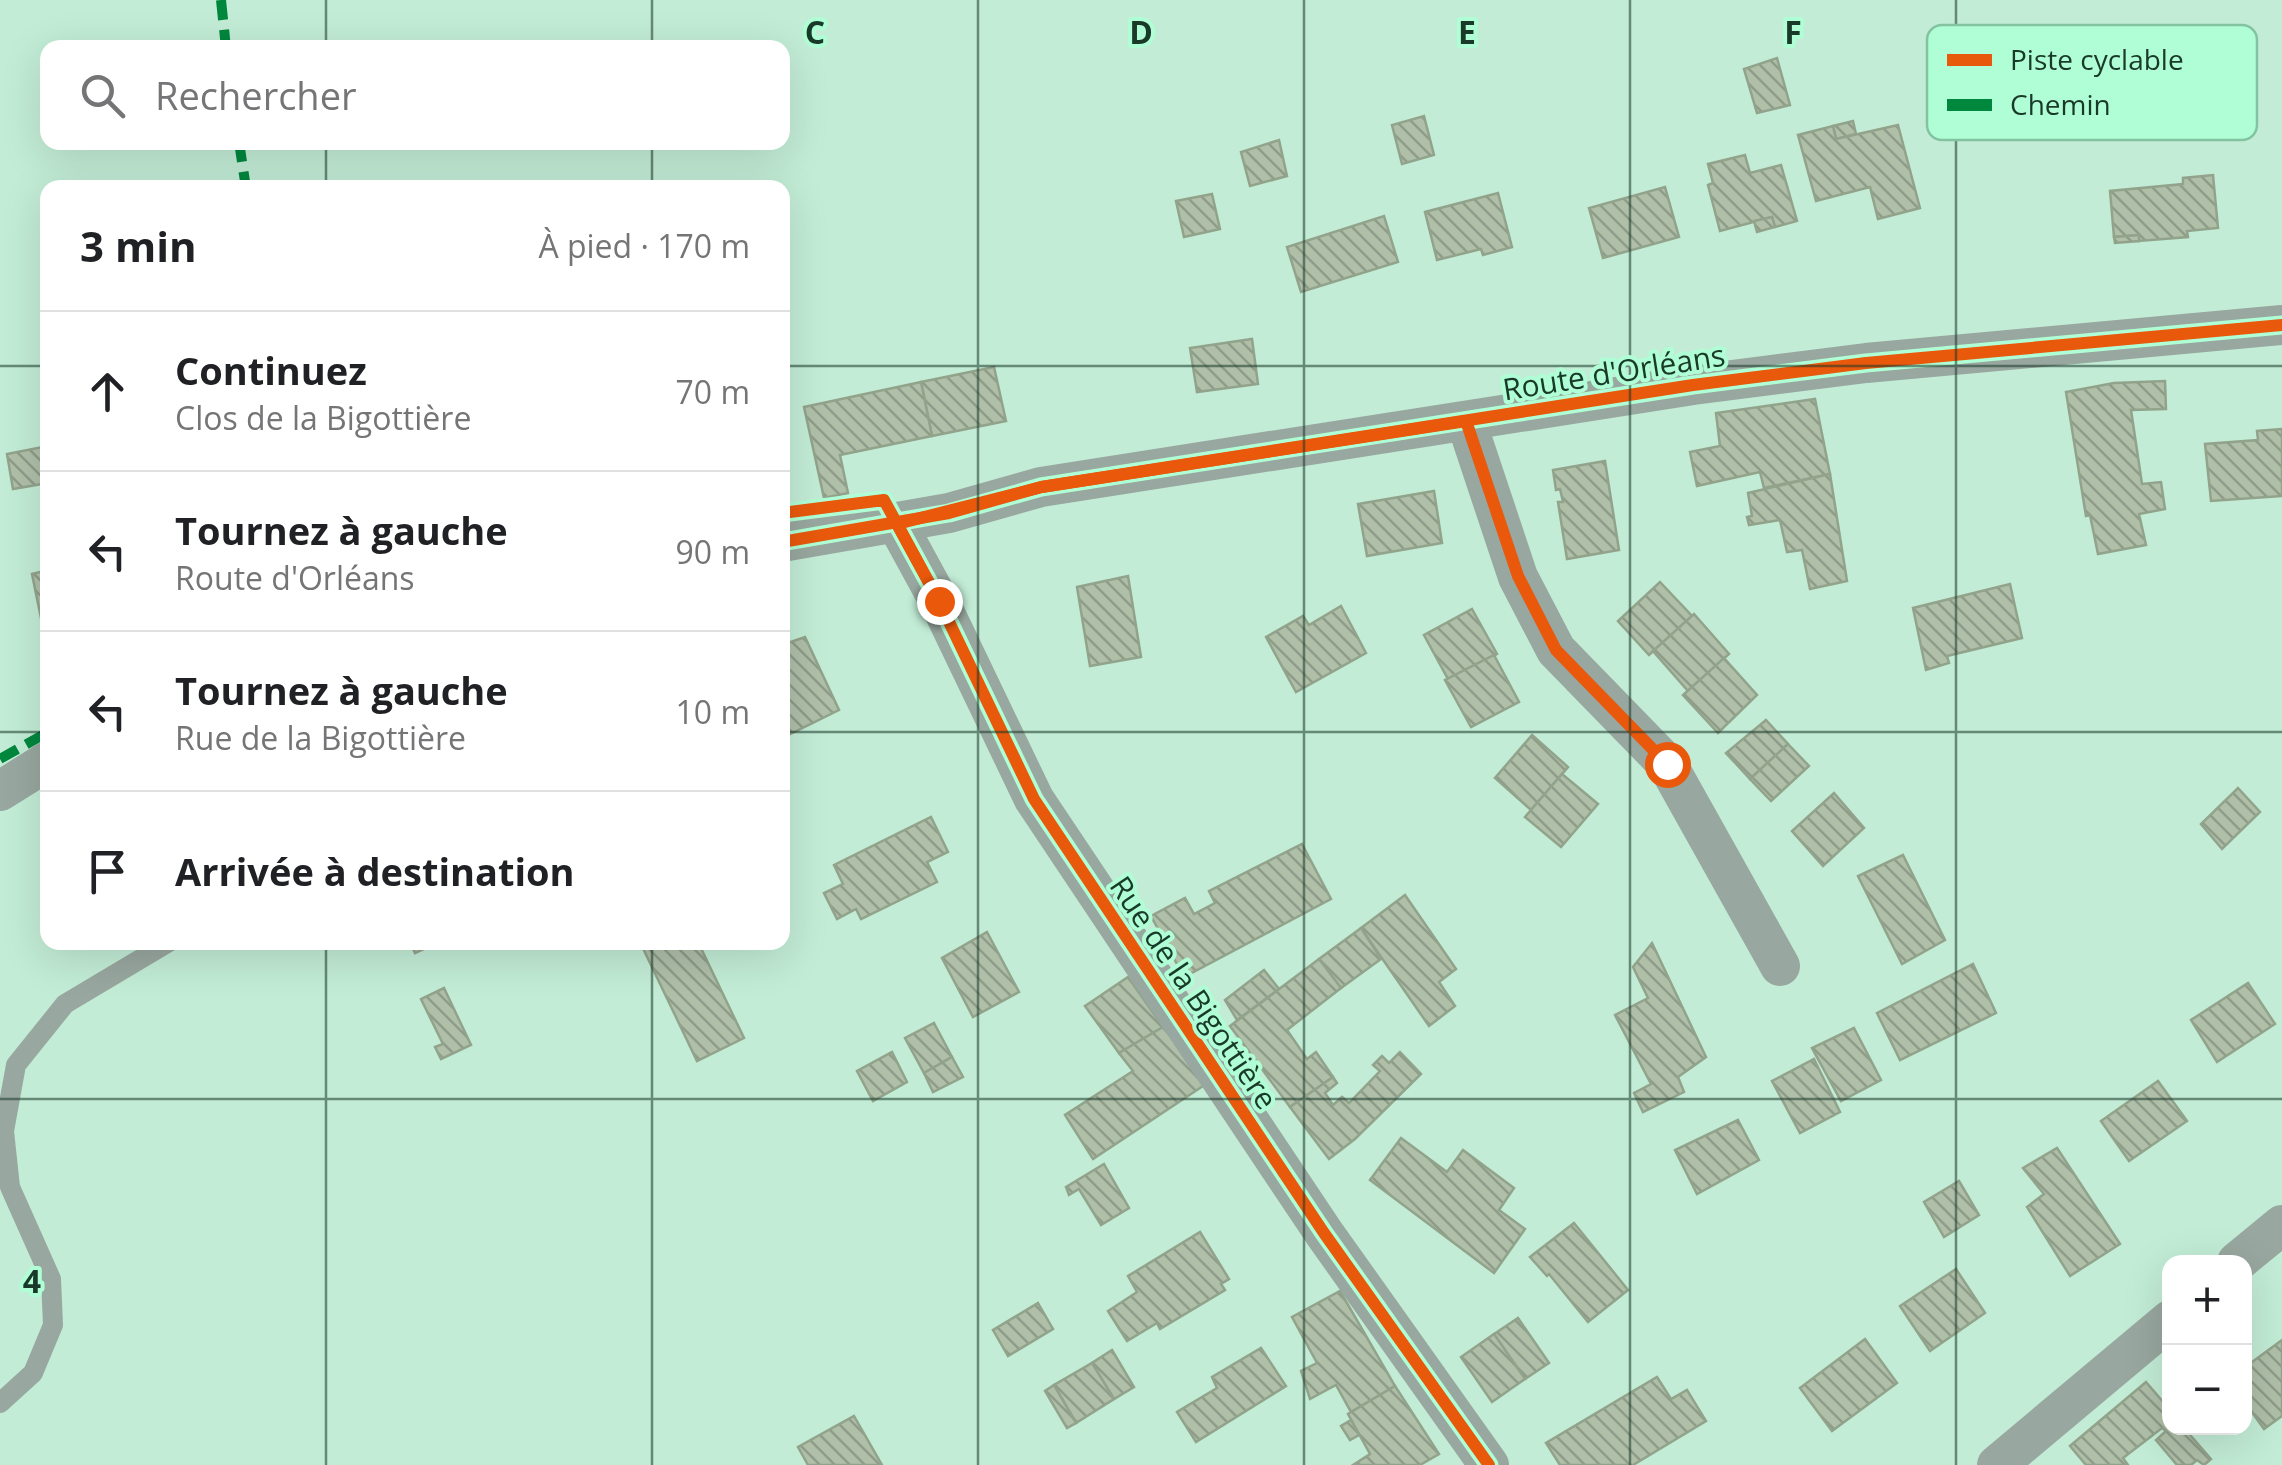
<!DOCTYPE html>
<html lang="fr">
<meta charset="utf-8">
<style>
body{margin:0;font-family:"Open Sans",sans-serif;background:#f2f2f2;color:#202124}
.controls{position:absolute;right:30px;bottom:30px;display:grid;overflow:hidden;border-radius:20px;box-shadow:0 10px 40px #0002}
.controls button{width:90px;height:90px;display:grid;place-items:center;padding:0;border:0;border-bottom:2px solid #e0e0e0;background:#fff;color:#202124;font:50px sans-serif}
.stop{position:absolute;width:30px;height:30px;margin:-22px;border:8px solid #ea580c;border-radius:50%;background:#fff}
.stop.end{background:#ea580c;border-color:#fff;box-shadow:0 2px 10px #0008}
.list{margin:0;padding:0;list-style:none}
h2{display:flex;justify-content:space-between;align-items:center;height:130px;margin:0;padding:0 40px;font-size:42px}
h2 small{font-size:32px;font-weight:400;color:#757577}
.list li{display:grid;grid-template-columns:65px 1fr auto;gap:30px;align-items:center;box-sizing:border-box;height:160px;padding:0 40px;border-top:2px solid #e0e0e0}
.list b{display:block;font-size:38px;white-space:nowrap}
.list p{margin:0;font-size:32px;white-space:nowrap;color:#757577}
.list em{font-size:32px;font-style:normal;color:#757577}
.icon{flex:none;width:55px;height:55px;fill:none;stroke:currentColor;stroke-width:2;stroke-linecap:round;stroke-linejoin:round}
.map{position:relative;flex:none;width:2282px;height:1465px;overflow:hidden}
.search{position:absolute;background:#fff;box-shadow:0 10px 40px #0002;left:40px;top:40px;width:750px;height:110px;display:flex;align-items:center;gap:25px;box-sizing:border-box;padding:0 35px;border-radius:20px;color:#757577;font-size:38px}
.panel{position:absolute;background:#fff;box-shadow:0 10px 40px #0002;left:40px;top:180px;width:750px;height:770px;border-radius:20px}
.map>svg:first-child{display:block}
</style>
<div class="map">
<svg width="2282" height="1465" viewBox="0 0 2282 1465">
<defs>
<pattern id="building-back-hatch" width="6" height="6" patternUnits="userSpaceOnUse" patternTransform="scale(2.5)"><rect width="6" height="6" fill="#afbfa8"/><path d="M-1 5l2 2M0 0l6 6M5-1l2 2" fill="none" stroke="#8e9c89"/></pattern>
</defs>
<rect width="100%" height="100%" fill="#c2ecd6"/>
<!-- building -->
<g fill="url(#building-back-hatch)" stroke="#92a38b" stroke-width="2.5">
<polygon points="1777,58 1790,105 1757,113 1744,69"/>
<polygon points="1424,116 1434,155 1402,164 1392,125"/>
<polygon points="1853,121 1856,134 1836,139 1833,126"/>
<polygon points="1898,125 1920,208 1878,219 1870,187 1816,201 1798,135 1833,126 1836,139"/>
<polygon points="1279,140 1287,176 1250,186 1241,152"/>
<polygon points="1745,155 1750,173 1781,165 1797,221 1775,227 1772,217 1720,231 1708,185 1713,183 1708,164"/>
<polygon points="2213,175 2218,228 2187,231 2188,237 2139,241 2139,235 2114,237 2110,191 2183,184 2183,178"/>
<polygon points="1665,187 1679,237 1603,258 1589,208"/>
<polygon points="1498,193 1512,247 1483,255 1481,249 1437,260 1425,212"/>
<polygon points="1212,194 1220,229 1184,237 1176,201"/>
<polygon points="1384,216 1398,262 1301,292 1287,247"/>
<polygon points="1772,217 1775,227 1757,232 1754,221"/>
<polygon points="2139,235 2139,241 2115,243 2114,237"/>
<polygon points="1252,339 1258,384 1197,392 1190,348"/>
<polygon points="994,367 1006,421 932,436 921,382"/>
<polygon points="2165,381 2166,409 2131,410 2142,484 2161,482 2165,509 2139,514 2146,545 2098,554 2090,515 2086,516 2066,392 2114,383"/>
<polygon points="921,382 932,436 840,455 848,493 824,498 804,407"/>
<polygon points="1815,399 1830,474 1764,488 1760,472 1697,486 1690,452 1720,446 1716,413"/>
<polygon points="2282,429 2282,496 2211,501 2205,444 2258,440 2257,431"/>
<polygon points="48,446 48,483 13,489 7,454"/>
<polygon points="1605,461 1619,550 1567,559 1558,502 1563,502 1560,489 1556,490 1553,470"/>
<polygon points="1830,474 1847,581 1810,589 1802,550 1787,552 1780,520 1749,525 1747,517 1752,516 1748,493"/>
<polygon points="1434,491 1442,543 1367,556 1358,504"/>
<polygon points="48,570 48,617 41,618 32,574"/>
<polygon points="1128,576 1141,657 1090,666 1077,587"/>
<polygon points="1660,582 1692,616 1649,655 1618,621"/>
<polygon points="2010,584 2022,638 1947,656 1949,663 1926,670 1913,608"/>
<polygon points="1341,606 1366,653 1296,692 1266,637 1303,616 1309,625"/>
<polygon points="1472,609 1497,654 1448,679 1424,635"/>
<polygon points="1694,614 1729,654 1688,691 1653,651"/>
<polygon points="805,637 839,710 786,736 782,729 782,645"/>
<polygon points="1494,655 1519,702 1471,727 1445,680"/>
<polygon points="1724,658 1757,695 1718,733 1683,695"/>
<polygon points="1766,720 1788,744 1750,779 1726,753"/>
<polygon points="1532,735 1568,767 1531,810 1495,778"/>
<polygon points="1788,744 1809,766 1771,801 1750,779"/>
<polygon points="1562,774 1598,804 1561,847 1525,817"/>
<polygon points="2238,788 2260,812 2222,849 2201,824"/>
<polygon points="1834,793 1864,828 1823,866 1792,831"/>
<polygon points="931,817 948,852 927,862 937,882 861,919 856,909 837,919 824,893 843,884 834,865"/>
<polygon points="1302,844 1331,899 1184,977 1151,916 1185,898 1194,914 1215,903 1209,891"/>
<polygon points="1903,855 1945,940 1902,964 1858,876"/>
<polygon points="1405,895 1456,969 1439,982 1455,1006 1429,1026 1361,928"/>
<polygon points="1361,928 1381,959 1341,988 1319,959"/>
<polygon points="987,932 1019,992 973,1017 942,958"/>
<polygon points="410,942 439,942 415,953"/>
<polygon points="640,942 698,942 744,1038 697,1061"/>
<polygon points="1652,943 1706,1057 1678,1077 1684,1092 1643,1112 1634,1093 1651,1084 1615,1015 1648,998 1633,967"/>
<polygon points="1319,959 1341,988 1287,1030 1307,1059 1316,1052 1333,1077 1290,1107 1230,1026"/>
<polygon points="1973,964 1996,1013 1900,1060 1877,1013"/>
<polygon points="1264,970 1279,989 1237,1020 1225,1000"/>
<polygon points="1128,977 1163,1027 1119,1053 1085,1006"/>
<polygon points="2248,983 2275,1024 2217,1062 2191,1020"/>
<polygon points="444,988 471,1045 441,1059 435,1047 443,1044 421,999"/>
<polygon points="934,1023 952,1057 924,1073 905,1038"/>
<polygon points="1163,1027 1209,1082 1093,1159 1065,1115 1133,1071 1119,1053"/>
<polygon points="1854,1028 1881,1080 1841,1101 1812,1048"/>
<polygon points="892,1052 907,1082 873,1101 857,1071"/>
<polygon points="1400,1052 1421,1074 1355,1139 1329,1159 1290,1107 1333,1077 1337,1083 1325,1093 1333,1105 1342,1097 1349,1103 1380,1071 1373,1065 1382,1056 1389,1063"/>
<polygon points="952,1057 963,1077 933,1092 924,1073"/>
<polygon points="1814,1059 1840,1112 1800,1133 1772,1081"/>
<polygon points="2158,1081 2187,1121 2129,1161 2101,1121"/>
<polygon points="1738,1120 1759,1160 1697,1194 1675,1150"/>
<polygon points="1401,1138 1447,1172 1463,1150 1514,1188 1499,1210 1525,1229 1494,1273 1370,1180"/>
<polygon points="2057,1148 2120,1244 2070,1276 2027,1207 2044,1194 2023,1168"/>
<polygon points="1104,1164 1129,1208 1101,1225 1079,1189 1069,1195 1066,1187"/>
<polygon points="1959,1181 1979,1215 1944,1237 1924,1202"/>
<polygon points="1574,1223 1628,1290 1588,1322 1549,1274 1547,1276 1530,1257"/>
<polygon points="1200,1232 1229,1279 1221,1284 1225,1290 1160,1329 1157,1323 1127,1341 1108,1311 1137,1292 1128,1276"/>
<polygon points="1956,1269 1985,1313 1930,1351 1900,1306"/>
<polygon points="1340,1291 1395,1386 1351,1412 1336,1385 1310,1399 1301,1371 1317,1363 1292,1317"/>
<polygon points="1038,1303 1053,1329 1008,1356 993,1330"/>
<polygon points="1518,1318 1549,1363 1525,1379 1494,1334"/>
<polygon points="1494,1334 1525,1379 1492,1402 1461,1357"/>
<polygon points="1865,1339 1897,1383 1832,1431 1800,1388"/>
<polygon points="2282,1340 2282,1416 2264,1429 2244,1401 2244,1368"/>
<polygon points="1261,1348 1286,1386 1196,1442 1177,1412 1217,1388 1212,1377"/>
<polygon points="1112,1350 1134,1387 1114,1399 1092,1363"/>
<polygon points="1092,1363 1114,1399 1076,1423 1054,1385"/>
<polygon points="1657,1377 1671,1399 1687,1390 1706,1421 1633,1465 1560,1465 1546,1443"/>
<polygon points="2146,1382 2170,1410 2170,1428 2184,1428 2211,1459 2204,1465 2197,1460 2191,1465 2177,1465 2156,1440 2166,1431 2162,1428 2123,1458 2128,1465 2086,1465 2070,1446"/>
<polygon points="1054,1385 1076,1423 1067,1428 1045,1391"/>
<polygon points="1395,1386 1439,1454 1420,1465 1353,1465 1370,1454 1348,1414"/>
<polygon points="854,1416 882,1465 808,1465 798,1447"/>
<polygon points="1351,1420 1359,1435 1350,1440 1341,1426"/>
</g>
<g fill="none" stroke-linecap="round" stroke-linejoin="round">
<!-- service -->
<polyline stroke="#98a79f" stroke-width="20" points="0,1403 33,1373 53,1325 51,1279 10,1187 4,1131 16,1065 65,1004 169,942"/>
<!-- minor -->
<g stroke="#98a79f" stroke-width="40">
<polyline points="1466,421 1518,577 1556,650 1667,764 1780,966"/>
<polyline points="897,524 939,601 1034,799 1324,1233 1489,1465"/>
<polyline points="782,542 949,513 1041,487 1693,385 1866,363 2282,325"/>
<polyline points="0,791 48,761"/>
<polyline points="2237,1262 2282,1225"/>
<polyline points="1997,1465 2170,1320"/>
</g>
<!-- quiet -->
<g stroke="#00873e" stroke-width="10" stroke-dasharray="20 10" stroke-linecap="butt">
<polyline points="221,0 226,48"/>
<polyline points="239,142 246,188"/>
<polyline points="0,759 48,732"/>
</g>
<!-- cycleway casing -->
<g stroke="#b0fed5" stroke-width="19">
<g id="cycleway">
<polyline points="782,513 884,500 939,601 1034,799 1324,1233 1489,1465"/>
<polyline points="782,542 949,513 1041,487 1693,385 1866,363 2282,325"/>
</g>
</g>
<!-- cycleway -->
<use href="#cycleway" stroke="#e8590c" stroke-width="12"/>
</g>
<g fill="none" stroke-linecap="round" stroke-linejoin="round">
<!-- route -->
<polyline stroke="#ea580c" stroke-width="12" points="939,601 897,524 1042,487 1466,421 1518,576 1556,650 1667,764"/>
</g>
<!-- grid -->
<path fill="none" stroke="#193929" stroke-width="2.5" stroke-opacity="0.55" d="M326,0V48M652,0V48M978,0V1465M1304,0V1465M1630,0V1465M1956,0V1465M326,142V188M652,142V188M0,366H48M782,366H2282M0,732H48M782,732H2282M326,942V1465M652,942V1465M0,1099H2282"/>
<g text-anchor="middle" stroke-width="8" stroke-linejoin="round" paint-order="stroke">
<!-- street labels -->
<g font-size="30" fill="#193929" stroke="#b0fed5">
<text transform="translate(1614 373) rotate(-9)" y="10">Route d'Orléans</text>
<text transform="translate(1193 993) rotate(56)" y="10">Rue de la Bigottière</text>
</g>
</g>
<!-- legend -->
<rect x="1927" y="25" width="330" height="115" rx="15" fill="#b0fed5" stroke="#83c3a1" stroke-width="2.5"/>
<rect x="1947" y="54" width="45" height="12" fill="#e8590c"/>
<rect x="1947" y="99" width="45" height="12" fill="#00873e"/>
<g font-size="28" fill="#193929">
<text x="2010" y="70">Piste cyclable</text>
<text x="2010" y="115">Chemin</text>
</g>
<g font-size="32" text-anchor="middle" font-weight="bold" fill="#193929" stroke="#b0fed5" stroke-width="8" stroke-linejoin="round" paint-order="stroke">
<text x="815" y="44">C</text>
<text x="1141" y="44">D</text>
<text x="1467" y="44">E</text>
<text x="1793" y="44">F</text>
<text x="32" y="1293">4</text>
</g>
</svg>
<div class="controls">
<button>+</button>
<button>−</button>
</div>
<div class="stop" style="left:1667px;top:764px"></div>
<div class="stop end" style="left:939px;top:601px"></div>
<div class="search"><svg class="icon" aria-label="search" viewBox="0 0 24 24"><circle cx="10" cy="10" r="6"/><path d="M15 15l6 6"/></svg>Rechercher</div>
<section class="panel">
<h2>3 min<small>À pied · 170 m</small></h2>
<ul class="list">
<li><svg class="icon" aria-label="ahead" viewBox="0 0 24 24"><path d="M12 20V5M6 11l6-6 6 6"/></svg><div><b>Continuez</b><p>Clos de la Bigottière</p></div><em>70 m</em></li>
<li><svg class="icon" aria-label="left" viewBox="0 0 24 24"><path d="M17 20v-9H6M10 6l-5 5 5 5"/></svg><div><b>Tournez à gauche</b><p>Route d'Orléans</p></div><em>90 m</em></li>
<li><svg class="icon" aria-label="left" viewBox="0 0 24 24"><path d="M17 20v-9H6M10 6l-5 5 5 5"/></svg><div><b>Tournez à gauche</b><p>Rue de la Bigottière</p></div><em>10 m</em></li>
<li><svg class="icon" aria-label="arrive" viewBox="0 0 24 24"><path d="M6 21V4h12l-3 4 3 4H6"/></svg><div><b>Arrivée à destination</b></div></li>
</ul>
</section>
</div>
